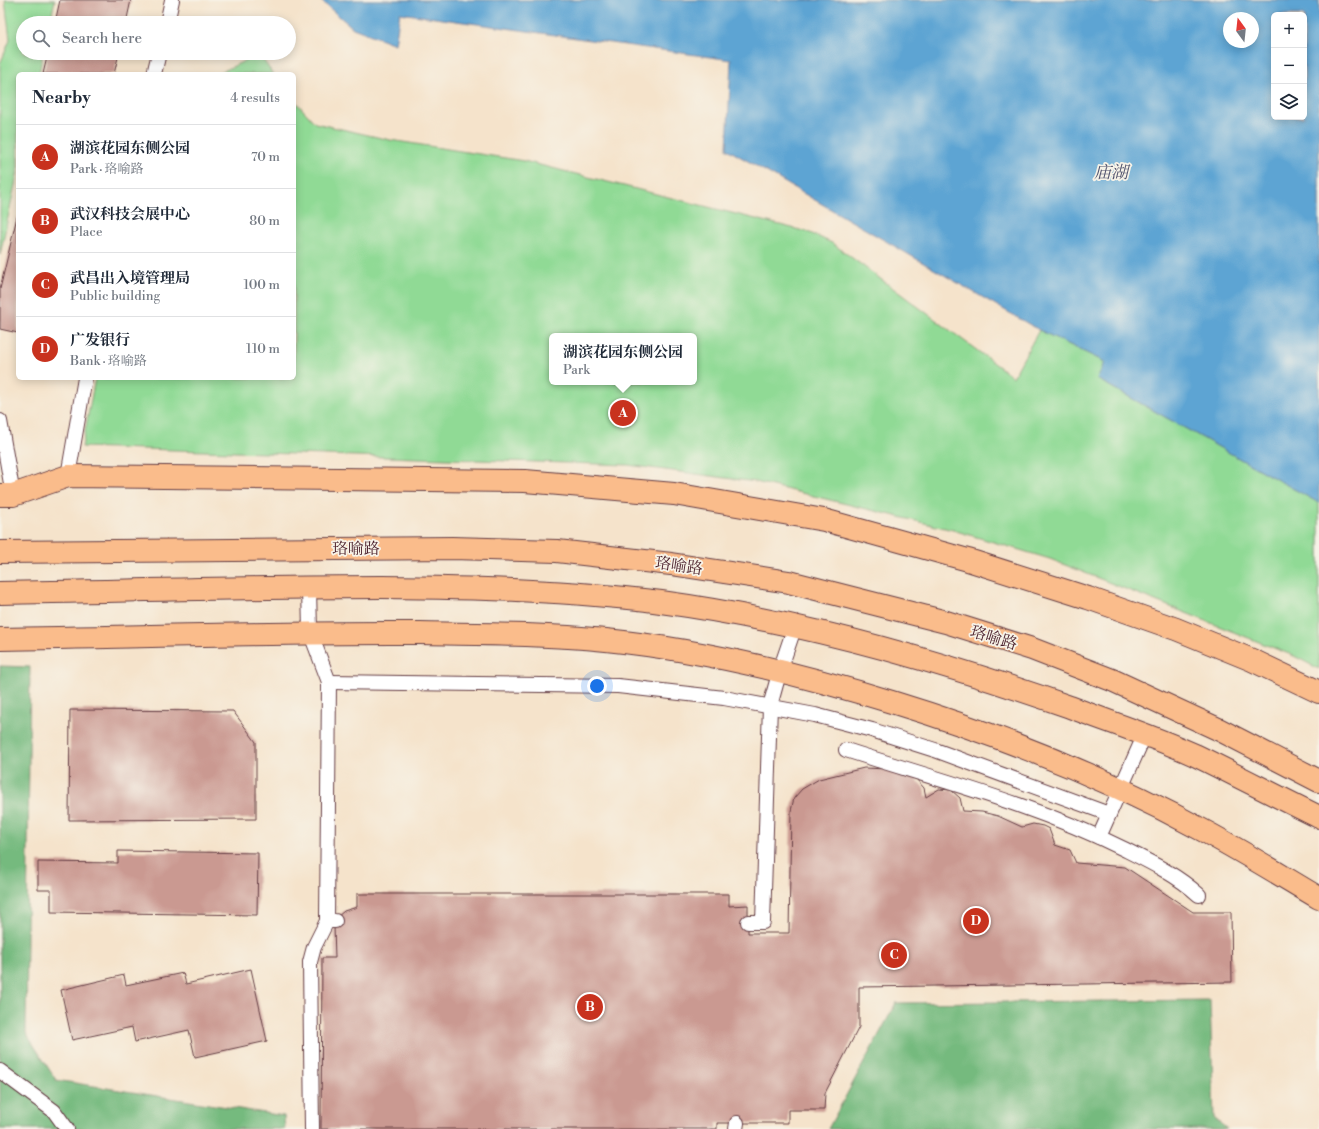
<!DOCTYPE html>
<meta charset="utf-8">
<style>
body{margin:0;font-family:"Libre Bodoni","Noto Serif SC",serif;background:#f6f6f7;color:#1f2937}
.controls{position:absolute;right:12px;top:12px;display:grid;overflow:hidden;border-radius:6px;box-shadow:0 2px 10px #0003}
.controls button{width:36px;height:36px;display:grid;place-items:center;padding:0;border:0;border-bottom:1px solid #e0e1e3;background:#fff;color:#1f2937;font:20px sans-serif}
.compass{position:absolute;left:1223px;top:12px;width:36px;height:36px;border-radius:50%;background:#fff;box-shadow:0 2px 10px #0003;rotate:345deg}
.you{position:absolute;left:597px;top:686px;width:14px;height:14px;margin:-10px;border:3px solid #fff;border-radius:50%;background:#1a73e8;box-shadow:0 0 0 6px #1a73e833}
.badge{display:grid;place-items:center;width:26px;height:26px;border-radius:50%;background:#c8321e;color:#fff;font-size:13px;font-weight:700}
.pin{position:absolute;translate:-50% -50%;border:2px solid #fff;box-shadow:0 1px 4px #0006}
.popup{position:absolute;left:549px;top:333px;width:148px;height:52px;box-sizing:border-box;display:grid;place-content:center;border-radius:6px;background:#fff;filter:drop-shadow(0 1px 3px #0005);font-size:13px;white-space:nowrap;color:#747a83}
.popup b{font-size:15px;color:#1f2937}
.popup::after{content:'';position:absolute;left:50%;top:100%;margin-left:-8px;border:8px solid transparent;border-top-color:#fff}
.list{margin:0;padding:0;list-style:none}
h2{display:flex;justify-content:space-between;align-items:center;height:52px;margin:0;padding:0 16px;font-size:17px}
h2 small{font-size:13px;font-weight:400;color:#747a83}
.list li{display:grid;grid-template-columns:26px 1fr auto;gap:12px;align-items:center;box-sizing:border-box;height:64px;padding:0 16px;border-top:1px solid #e0e1e3}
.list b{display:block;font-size:15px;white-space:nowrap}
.list p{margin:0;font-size:13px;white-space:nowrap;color:#747a83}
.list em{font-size:13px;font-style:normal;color:#747a83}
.icon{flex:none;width:22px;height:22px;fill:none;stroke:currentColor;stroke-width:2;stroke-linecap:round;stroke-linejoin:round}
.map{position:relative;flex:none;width:1319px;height:1129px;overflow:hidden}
.search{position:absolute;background:#fff;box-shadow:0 2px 10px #0003;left:16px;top:16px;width:280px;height:44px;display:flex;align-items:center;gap:10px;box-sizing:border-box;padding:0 14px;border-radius:22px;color:#747a83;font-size:15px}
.panel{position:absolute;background:#fff;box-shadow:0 2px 10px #0003;left:16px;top:72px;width:280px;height:308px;border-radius:6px}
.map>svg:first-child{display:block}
</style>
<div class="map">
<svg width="1319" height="1129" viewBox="0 0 1319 1129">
<rect width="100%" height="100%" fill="#f7f3e8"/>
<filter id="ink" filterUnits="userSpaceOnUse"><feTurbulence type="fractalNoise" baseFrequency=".025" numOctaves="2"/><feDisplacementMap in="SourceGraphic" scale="8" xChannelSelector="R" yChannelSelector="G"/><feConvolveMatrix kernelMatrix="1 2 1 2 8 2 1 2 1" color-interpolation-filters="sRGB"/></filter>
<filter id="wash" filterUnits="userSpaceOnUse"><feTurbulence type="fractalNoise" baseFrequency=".012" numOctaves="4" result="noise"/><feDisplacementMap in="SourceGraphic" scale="16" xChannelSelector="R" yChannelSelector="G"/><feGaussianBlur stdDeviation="0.9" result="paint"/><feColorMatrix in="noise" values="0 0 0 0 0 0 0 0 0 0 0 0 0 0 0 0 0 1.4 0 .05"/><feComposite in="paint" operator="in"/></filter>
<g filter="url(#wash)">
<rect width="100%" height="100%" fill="#f5e3cb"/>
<!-- green -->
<g fill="#90da95" stroke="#6d7c60" fill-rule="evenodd">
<polygon points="5,0 55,0 50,23 23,23 23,53 43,53 39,74 18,74 18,171 0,255 0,64 10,40"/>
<polygon points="259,54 273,74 217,74"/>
<path d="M294,100L315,123L390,140L524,161L808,232L832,243L1013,377L1039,330L1105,362L1097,379L1319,503V669L1294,656L1050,559L953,530L756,482L628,465L82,447L95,378H294ZM552,336H694V382H552Z"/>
</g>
<!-- forest -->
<g fill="#74ba7e" stroke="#5f6c54">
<polygon points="0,666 30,667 26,1033 56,1080 284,1116 285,1129 0,1129"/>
<polygon points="1210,1000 1214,1118 1227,1129 828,1129 896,1003"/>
</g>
<!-- water -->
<path fill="#5da4d3" stroke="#54627f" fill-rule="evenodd" d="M320,0H1319V503L1097,379L1105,362L1039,330L727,149L731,60L400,13L395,44L353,28ZM1274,15H1304V117H1274ZM1229,18H1253V42H1229Z"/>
<g id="blocks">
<!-- building -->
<g fill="#ca9991">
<polygon points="60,0 131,0 126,23 55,23"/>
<polygon points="48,53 119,53 114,74 43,74"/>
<polygon points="17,217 18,217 18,333 0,329 0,289"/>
<polygon points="70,710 233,711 256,742 256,819 69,820"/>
<polygon points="864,768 888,769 916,779 924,788 926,797 939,789 951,790 960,798 963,811 982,812 998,816 1022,827 1033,824 1043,826 1049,829 1055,845 1070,850 1076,863 1125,867 1193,912 1231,912 1232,982 859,987 859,1027 825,1093 824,1110 788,1110 788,1123 717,1123 717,1129 321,1129 322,958 335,958 334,926 337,917 344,911 357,907 357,894 729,894 729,906 748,905 748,933 789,933 791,811 794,798 802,789 819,779"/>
<polygon points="118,851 258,853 257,915 51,912 51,890 38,890 38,862 118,863"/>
<polygon points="251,969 267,1041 195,1057 189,1030 135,1042 132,1027 72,1040 61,990 124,975 126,985 183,973 186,984"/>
</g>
</g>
</g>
<g filter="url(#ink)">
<use href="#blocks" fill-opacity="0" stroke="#643c43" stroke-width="1"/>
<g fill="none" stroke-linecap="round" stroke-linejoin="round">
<!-- service casing -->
<g stroke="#643c43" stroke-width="16">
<g id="service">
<polyline points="167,23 172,0"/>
<polyline points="154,74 159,53"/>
<polyline points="0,421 13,495"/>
<polyline points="68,476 85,378"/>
<polyline points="309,587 310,632 329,682 327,921 335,921"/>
<polyline points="329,682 618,686 724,698 815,715 872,730 935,750 1109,814"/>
<path d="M846,750C939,780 1036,805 1124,849C1150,862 1177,875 1199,895"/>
<polyline points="1099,837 1145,734"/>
<polyline points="748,922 763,922 770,706 780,670 795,626"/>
<polyline points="0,1071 54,1111 67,1129"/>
<polyline points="312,1129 310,962 314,947 327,921"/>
<polyline points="736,1129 737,1123"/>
</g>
</g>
<!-- primary casing -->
<g stroke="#643c43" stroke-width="24">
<g id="primary">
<polyline points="0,495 13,495 68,476 525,481 674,494 824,520 968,560 1088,598 1176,629 1252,660 1319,692"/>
<path d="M0,639C140,637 280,632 420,633C482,634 544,634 606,640C704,650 801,674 895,703C1003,736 1107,778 1206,832C1245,853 1282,876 1319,898"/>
</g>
</g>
<!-- trunk casing -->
<g stroke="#643c43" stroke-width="24">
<g id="trunk">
<polyline points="0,552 452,548 557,551 671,564 789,582 946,622 1032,649 1112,680 1220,730 1319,781"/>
<path d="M0,593C127,591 255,587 382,587C475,588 569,590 661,602C801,621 937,660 1070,707C1112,723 1156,737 1197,756C1238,776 1278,797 1319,817"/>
</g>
</g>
<!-- service -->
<use href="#service" stroke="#fff" stroke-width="14"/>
<!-- primary -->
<use href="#primary" stroke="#fabc8b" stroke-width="22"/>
<!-- trunk -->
<use href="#trunk" stroke="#fabc8b" stroke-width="22"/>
</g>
</g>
<g text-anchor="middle" stroke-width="3.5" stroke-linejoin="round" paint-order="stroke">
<!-- street labels -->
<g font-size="16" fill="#4a1f2b" stroke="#f7f3e8">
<text x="356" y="554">珞喻路</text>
<text transform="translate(679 565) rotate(8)" y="6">珞喻路</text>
<text transform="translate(994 637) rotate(17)" y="6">珞喻路</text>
</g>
<!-- water labels -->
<g font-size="17" font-style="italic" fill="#52546e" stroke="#f7f3e8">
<text x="1111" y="178">庙湖</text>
</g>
</g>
</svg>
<div class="controls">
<button>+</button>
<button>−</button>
<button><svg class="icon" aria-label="layers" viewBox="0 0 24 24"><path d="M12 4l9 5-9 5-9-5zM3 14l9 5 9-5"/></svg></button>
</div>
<svg class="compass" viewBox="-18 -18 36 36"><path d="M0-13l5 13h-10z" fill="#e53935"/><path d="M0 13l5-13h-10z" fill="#747a83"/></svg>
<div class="you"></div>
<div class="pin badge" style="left:623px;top:413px">A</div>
<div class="popup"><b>湖滨花园东侧公园</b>Park</div>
<div class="pin badge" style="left:590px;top:1007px">B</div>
<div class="pin badge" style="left:894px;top:955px">C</div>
<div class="pin badge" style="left:976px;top:921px">D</div>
<div class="search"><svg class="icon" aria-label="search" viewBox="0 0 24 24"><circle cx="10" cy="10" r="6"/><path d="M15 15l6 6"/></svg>Search here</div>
<section class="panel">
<h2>Nearby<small>4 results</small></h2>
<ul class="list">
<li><span class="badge">A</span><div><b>湖滨花园东侧公园</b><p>Park · 珞喻路</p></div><em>70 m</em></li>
<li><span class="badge">B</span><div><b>武汉科技会展中心</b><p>Place</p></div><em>80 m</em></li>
<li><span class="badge">C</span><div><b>武昌出入境管理局</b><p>Public building</p></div><em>100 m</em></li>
<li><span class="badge">D</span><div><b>广发银行</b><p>Bank · 珞喻路</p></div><em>110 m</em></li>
</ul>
</section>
</div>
